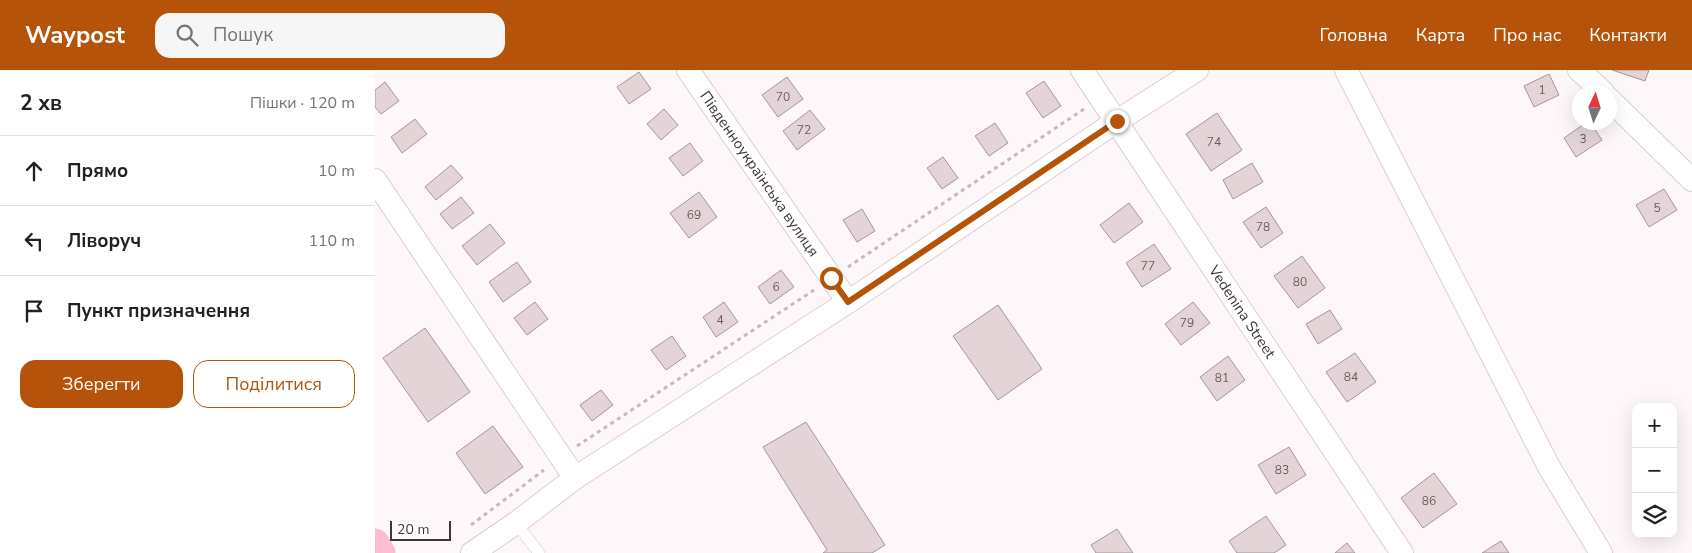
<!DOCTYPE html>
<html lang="uk">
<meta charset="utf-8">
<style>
body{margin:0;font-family:"Nunito Sans",sans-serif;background:#f6f6f6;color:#202124}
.controls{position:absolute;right:15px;bottom:15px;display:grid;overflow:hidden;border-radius:10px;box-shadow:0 5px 20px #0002}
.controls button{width:45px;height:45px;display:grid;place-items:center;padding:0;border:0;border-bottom:1px solid #e0e0e0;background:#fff;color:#202124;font:25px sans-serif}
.compass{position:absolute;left:1197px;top:15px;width:45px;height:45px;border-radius:50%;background:#fff;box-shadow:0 5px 20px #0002;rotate:4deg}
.scale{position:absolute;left:15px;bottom:12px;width:61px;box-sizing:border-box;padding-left:5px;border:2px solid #3e3739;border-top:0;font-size:14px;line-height:18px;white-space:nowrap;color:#3e3739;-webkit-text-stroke:4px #fff;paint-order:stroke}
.stop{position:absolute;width:15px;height:15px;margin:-11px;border:4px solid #b45309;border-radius:50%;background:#fff}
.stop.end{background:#b45309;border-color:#fff;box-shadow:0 1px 5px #0008}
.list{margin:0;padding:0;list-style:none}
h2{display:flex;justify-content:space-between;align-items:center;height:65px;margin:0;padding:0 20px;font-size:21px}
h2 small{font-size:16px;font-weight:400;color:#757577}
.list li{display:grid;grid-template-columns:32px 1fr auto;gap:15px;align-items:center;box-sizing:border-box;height:70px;padding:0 20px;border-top:1px solid #e0e0e0}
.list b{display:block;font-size:19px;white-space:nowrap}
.list em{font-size:16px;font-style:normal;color:#757577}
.actions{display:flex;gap:10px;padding:15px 20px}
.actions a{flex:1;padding:11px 0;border:1px solid #b45309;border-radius:15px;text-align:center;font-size:18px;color:#b45309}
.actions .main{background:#b45309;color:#fff}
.icon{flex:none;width:28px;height:28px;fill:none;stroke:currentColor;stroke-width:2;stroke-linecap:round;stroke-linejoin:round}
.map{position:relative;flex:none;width:1317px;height:483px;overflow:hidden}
header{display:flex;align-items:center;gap:30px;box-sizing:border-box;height:70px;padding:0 25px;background:#b45309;color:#fff}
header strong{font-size:24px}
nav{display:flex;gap:28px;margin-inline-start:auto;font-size:18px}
.search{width:350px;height:45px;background:#f6f6f6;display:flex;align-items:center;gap:12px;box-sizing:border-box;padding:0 18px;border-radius:15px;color:#757577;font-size:19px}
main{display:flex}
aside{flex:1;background:#fff}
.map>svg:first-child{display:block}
</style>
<header>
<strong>Waypost</strong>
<div class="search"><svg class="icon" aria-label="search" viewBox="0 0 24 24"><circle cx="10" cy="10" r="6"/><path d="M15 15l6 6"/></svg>Пошук</div>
<nav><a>Головна</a><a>Карта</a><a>Про нас</a><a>Контакти</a></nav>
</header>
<main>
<aside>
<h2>2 хв<small>Пішки · 120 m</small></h2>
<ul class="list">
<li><svg class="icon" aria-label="ahead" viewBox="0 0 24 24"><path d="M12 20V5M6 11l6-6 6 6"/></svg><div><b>Прямо</b></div><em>10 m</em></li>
<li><svg class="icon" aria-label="left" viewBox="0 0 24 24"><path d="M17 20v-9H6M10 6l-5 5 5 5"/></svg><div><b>Ліворуч</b></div><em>110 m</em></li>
<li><svg class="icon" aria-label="arrive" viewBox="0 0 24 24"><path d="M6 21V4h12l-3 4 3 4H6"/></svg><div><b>Пункт призначення</b></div></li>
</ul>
<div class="actions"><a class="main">Зберегти</a><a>Поділитися</a></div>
</aside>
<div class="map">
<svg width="1317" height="483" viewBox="0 0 1317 483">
<rect width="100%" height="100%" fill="#fef7f9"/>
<!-- building -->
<g fill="#e4d4d7" stroke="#a59699">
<polygon points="1237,0 1274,0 1270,11"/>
<polygon points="264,2 276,19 254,34 242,17"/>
<polygon points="1174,4 1184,25 1159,37 1149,16"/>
<polygon points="412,7 428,29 403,47 387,25"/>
<polygon points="669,11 686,36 668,48 651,23"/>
<polygon points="10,12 24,31 6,44 0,37 0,20"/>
<polygon points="289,39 303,55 286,70 272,54"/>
<polygon points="435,40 450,59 422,80 408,61"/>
<polygon points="842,43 867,80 836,101 811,64"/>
<polygon points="40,49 52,64 27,83 16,67"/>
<polygon points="1212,52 1215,52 1227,70 1201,87 1189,68"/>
<polygon points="620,53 633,73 614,86 600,66"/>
<polygon points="315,73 328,91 308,106 294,88"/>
<polygon points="568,87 583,108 567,119 552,98"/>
<polygon points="877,93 888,112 858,129 848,110"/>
<polygon points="76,95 88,108 61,130 50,117"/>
<polygon points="1289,119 1302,140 1274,157 1261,135"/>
<polygon points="324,122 342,147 314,168 295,143"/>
<polygon points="86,127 99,143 77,159 65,144"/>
<polygon points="754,133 768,152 739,173 725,155"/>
<polygon points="891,137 908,163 886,178 868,152"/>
<polygon points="487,139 500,161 482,172 468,150"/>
<polygon points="115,154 130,173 102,195 87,176"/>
<polygon points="779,174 796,199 767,217 751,193"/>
<polygon points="927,186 950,218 923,238 899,206"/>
<polygon points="142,192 156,212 128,232 114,212"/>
<polygon points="406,200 419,217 395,234 383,217"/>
<polygon points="160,232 173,249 152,265 139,248"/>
<polygon points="349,232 363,252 341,267 328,247"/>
<polygon points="818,232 835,253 806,275 790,254"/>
<polygon points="623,235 667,299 623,330 578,266"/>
<polygon points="955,240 967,259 943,274 931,254"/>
<polygon points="50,258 95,322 53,352 8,288"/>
<polygon points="297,266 311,286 291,300 276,280"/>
<polygon points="980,283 1001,312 972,332 951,302"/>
<polygon points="853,286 870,310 842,331 825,307"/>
<polygon points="226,320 238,335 217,351 205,335"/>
<polygon points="431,352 510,475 497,483 448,483 452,480 388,377"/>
<polygon points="118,356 148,397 110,424 81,383"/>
<polygon points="914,377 931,405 901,424 883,395"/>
<polygon points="1059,403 1082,434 1048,458 1026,428"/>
<polygon points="891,446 911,475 899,483 862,483 854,471"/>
<polygon points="742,459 758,483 721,483 716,475"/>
<polygon points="1126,471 1134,483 1107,483"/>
<polygon points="972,473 980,483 960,483"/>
</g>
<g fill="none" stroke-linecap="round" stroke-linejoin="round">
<!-- lane casing -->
<g stroke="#ddcdd1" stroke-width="12">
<polyline id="lane" points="141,453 164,483"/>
</g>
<!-- street casing -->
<g stroke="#ddcdd1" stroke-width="24">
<g id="street">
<path id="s1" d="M313,0L473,232"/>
<path id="s2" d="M707,0L1027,483"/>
<polyline points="971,0 1174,397 1226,483"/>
<polyline points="1204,0 1228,22"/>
<polyline points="1234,29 1317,110"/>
<polyline points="0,110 200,408"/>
<polyline points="97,483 141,453 200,408 473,232 742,51 822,0"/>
</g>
</g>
<!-- primary casing -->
<g stroke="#d5d3d3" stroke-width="29">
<polyline id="primary" points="0,473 6,483"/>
</g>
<!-- path -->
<g stroke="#c2bbbd" stroke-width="3" stroke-dasharray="4 4" stroke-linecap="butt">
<polyline points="473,197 709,39"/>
<polyline points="202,376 439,220"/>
<polyline points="96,455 169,400"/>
</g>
<!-- lane -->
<use href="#lane" stroke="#fff" stroke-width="11"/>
<!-- street -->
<use href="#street" stroke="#fff" stroke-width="22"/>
<!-- primary -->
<use href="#primary" stroke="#fdbccf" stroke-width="28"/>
</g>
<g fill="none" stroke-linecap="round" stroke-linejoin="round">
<!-- route -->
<polyline stroke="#b45309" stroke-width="6" points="456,208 473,232 742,51"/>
</g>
<g text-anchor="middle" stroke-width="4.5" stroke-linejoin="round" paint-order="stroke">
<!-- number labels -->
<g font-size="12" fill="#685e60">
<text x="1167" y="24">1</text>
<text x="408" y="31">70</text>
<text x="429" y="64">72</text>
<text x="1208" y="73">3</text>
<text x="839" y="76">74</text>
<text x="1282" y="142">5</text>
<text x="319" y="149">69</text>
<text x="888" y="161">78</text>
<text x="773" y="200">77</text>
<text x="925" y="216">80</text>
<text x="401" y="221">6</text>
<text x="345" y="254">4</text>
<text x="812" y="257">79</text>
<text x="976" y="311">84</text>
<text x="847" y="312">81</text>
<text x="907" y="404">83</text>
<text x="1054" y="435">86</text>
</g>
<!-- street labels -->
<g font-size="15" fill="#3e3739" stroke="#fff">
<text dy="5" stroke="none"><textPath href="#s1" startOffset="126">Південноукраїнська вулиця</textPath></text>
<text dy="5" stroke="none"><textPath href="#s2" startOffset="290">Vedenina Street</textPath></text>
</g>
</g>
</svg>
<div class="controls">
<button>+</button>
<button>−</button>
<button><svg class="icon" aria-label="layers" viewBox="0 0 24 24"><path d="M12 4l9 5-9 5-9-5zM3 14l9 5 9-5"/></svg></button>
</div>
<svg class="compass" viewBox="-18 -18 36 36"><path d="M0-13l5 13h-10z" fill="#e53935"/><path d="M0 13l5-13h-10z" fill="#757577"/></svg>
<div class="scale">20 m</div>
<div class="stop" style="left:456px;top:208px"></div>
<div class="stop end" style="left:742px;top:51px"></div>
</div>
</main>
